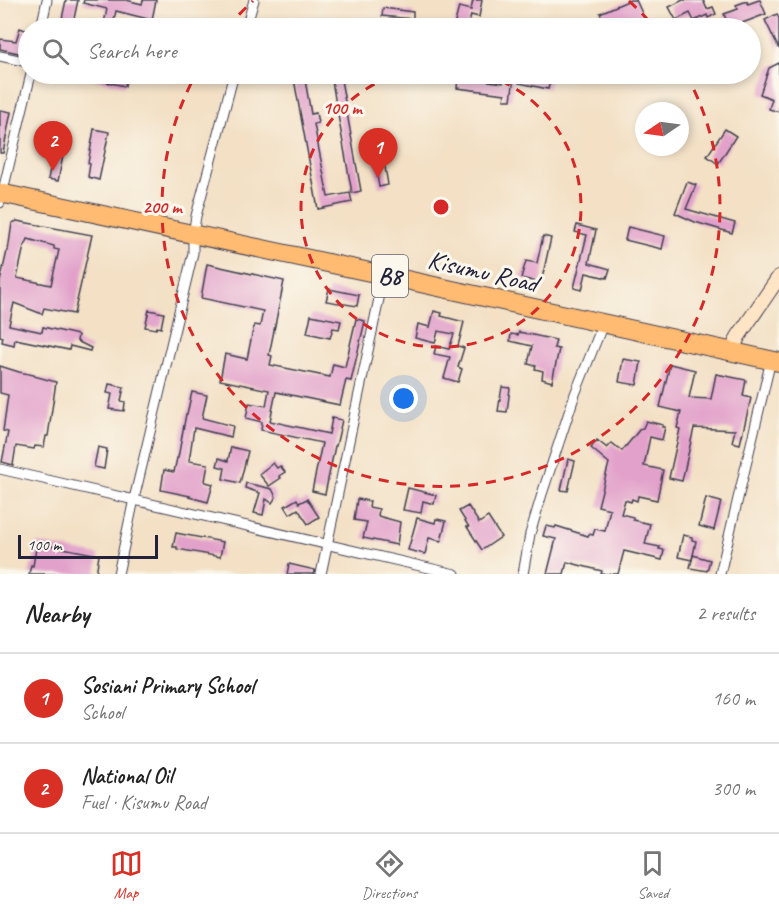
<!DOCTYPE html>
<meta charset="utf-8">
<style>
body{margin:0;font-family:Caveat,sans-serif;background:#f2f2f2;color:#222}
.compass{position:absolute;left:635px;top:102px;width:54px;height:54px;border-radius:50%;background:#fff;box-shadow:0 3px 9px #0003;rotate:257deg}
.scale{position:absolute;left:18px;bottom:15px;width:140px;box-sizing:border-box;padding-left:6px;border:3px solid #22223b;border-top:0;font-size:16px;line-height:21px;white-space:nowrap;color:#22223b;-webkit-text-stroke:4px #fbf7ec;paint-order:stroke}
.you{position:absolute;left:404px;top:399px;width:21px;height:21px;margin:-15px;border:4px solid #fff;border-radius:50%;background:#1a73e8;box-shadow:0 0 0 9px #1a73e833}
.badge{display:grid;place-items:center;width:39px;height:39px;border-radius:50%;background:#d93025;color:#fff;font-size:20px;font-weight:700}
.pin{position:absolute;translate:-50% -50px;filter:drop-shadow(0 2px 3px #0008)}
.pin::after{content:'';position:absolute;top:32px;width:21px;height:18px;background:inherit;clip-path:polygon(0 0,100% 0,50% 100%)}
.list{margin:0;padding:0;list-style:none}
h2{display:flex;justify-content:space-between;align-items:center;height:78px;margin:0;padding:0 24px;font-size:26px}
h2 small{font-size:20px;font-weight:400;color:#767676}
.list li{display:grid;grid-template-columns:39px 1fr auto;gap:18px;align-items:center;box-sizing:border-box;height:90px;padding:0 24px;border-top:2px solid #e0e0e0}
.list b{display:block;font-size:22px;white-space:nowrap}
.list p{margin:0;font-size:20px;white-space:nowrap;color:#767676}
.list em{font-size:20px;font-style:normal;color:#767676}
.icon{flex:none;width:33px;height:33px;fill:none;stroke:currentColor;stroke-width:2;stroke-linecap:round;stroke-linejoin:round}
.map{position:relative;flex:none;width:779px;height:574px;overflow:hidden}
.search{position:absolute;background:#fff;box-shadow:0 3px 9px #0003;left:18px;right:18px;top:18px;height:66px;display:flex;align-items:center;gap:15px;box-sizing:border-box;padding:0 21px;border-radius:33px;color:#767676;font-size:22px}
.sheet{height:258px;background:#fff}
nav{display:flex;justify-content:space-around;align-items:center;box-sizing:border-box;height:84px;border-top:2px solid #e0e0e0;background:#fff;font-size:16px;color:#767676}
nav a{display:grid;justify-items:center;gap:3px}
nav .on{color:#d93025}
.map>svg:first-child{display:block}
</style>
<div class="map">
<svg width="779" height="574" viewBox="0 0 779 574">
<rect width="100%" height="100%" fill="#fbf7ec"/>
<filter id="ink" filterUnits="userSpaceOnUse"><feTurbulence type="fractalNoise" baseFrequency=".0167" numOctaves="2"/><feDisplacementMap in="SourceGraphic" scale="12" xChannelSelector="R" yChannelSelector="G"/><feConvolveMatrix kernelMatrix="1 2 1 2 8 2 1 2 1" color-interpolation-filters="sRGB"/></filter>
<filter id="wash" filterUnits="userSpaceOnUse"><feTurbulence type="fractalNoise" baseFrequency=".008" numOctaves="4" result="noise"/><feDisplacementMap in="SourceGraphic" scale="24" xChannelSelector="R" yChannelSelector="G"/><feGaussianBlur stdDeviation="1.35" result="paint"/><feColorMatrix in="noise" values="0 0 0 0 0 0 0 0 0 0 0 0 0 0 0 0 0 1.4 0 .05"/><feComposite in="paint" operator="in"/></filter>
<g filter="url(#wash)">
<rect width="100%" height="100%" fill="#f3e0c5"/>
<g id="blocks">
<!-- building -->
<g fill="#e2a1ca" fill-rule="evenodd">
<polygon points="66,0 78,0 72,28 60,28"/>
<polygon points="84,0 126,0 142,4 143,0 156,0 152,20 116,11 112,28 103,28 107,9 83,3"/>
<polygon points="473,0 482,0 479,17 471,15 468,28 454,26 459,7 471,10"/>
<polygon points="630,0 636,0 647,24 637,28 624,28 619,18 605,25 600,13"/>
<polygon points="683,0 703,0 707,9 713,7 716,14 708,18 707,15 694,21 690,13 676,20 669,7"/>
<polygon points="759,0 760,0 766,14 729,28 724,14 738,9 736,5 747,1 748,4"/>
<polygon points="383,8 413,12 413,19 382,16"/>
<polygon points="777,14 779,19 779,49 765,20"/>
<polygon points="20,28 28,31 24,45 26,45 23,54 0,49 0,39 16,41"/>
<polygon points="779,63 779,112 769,109 772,99 760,94 769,68"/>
<polygon points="82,74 103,74 115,76 115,74 127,74 125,86 82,77"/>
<polygon points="293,74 304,74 311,114 316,113 318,123 314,124 328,197 350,193 352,202 318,209"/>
<polygon points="331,74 340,74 361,191 352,193 338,115 334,115 332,105 336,105"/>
<polygon points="521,74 552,74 548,89 519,83"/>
<polygon points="507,76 514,77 511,100 504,100 505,94 457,88 458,77 503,83 503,81 506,81"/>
<polygon points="0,110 11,112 3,153 0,153"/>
<polygon points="94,129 109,132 99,180 88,177 90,164 88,163"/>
<polygon points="725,129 736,136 718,164 707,156"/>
<polygon points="379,131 388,185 379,187 370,132"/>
<polygon points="54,149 64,151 58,181 48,179"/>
<polygon points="687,182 696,185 686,209 735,223 732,233 695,222 675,213"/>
<path d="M17,221L92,235L74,314L44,308L42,314L14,303L9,325L42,332L43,327L78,335L77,341L91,348L90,351L70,346L69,350L15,339L14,345L2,342L3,337L0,336V282L7,251H8L12,223ZM28,239L54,246V249L59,250L51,285L17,278L24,246L26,244Z"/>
<polygon points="577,225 596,230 589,263 610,269 607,278 586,273 582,290 574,288 587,235 575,232"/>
<polygon points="628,227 665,236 662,249 625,240"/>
<polygon points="543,236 551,238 541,283 521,278 526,261 537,263"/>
<polygon points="207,264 284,281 269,355 272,356 270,365 330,377 333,364 345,367 356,319 365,321 351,381 346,380 340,405 276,392 270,421 329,434 332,418 342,420 336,446 335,446 325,494 312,491 322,443 261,430 262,422 246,418 249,403 266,406 269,390 220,380 225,354 247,359 254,325 260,326 263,311 201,298"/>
<polygon points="329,289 359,295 357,306 326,301"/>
<polygon points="149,310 164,313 161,328 157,327 156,329 145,327"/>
<polygon points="434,311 442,313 441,316 464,322 458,346 464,348 458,367 462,369 458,382 444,378 450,357 434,354 436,346 449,349 454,334 438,331 435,343 415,338 418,324 430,327"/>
<polygon points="311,315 341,321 339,329 333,328 330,338 307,333"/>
<polygon points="519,332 556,340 554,348 559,349 552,382 542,379 543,371 535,369 536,366 528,364 532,346 510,341 511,334 518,335"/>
<polygon points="623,359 641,362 637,385 619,382"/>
<polygon points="670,364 695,370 689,398 711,399 716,374 746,380 743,396 751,398 740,444 732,442 735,430 694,428 682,481 669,478 680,429 677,428 681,412 660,407"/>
<polygon points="0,366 19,372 34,375 34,376 56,382 48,436 46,436 44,447 35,446 34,449 16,446 13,465 2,462 8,432 3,431 8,395 0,393"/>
<polygon points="109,384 124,387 121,401 125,402 124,411 109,409 112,394 107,393"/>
<polygon points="502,387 510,388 507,412 498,411"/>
<polygon points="192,392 207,395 202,418 233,426 231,437 194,428 189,461 208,464 205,481 206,482 213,484 208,502 189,497 190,496 161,490 164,470 174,472 177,458 178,458 186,414 187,414"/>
<polygon points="646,421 663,425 662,427 665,427 662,440 650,437 644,466 663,470 657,500 638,496 637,501 632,499 631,502 625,500 621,514 633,517 633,520 650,524 645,544 660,547 659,549 664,550 662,560 624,551 618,574 601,574 602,571 567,562 564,574 547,574 556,539 543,536 546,526 555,528 556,526 588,536 589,534 593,535 595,529 605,531 610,509 598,506 609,463 591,448 597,440 607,448 612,443 622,451 640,429 643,428"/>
<polygon points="98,447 107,449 104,469 94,467"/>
<polygon points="231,447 248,451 240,483 223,479 225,468 217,466 219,458 228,461"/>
<polygon points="568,459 575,461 568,491 561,490"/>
<polygon points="273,463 277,468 280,466 285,472 279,476 281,478 269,486 259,474"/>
<polygon points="246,483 272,489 276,497 272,503 266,499 263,515 254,513 260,493 245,488"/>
<polygon points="408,488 436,495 434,504 423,501 421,513 403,510"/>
<polygon points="706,498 721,502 714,530 699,526"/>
<polygon points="297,499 299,503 307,499 319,517 308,524 298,509 290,514 285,506"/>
<polygon points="357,499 370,501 369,507 379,509 378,516 400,522 397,545 363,538 367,522 354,520"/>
<polygon points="468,506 479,523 488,517 501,537 482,550 467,527 469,527 459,511"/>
<polygon points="417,518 435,523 436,519 446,521 441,541 429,538 425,554 408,550"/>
<polygon points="176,533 223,542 220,557 177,549 177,547 173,547"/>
<polygon points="683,535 692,537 692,540 696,541 692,560 678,557"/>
<polygon points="37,543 99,555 96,574 29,574 31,565 33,566"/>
<polygon points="693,555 710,560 707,571 690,568"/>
<polygon points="289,564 315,570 314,574 287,574"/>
</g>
</g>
</g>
<g filter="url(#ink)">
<use href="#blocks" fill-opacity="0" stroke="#413e50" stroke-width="1.5"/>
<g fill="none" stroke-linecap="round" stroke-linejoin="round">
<!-- street casing -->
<g stroke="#413e50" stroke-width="11">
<g id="street">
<polyline points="41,28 47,0"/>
<polyline points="246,28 254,0"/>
<polyline points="0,56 28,62"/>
<polyline points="0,203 31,74"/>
<polyline points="0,469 455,574"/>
<polyline points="118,574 134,499 193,253 193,235 196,216 234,74"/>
<polyline points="321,574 384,275"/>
<polyline points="523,574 530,534 542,494 575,394 603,324"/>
<polyline points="720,574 771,360"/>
</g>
</g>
<!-- secondary casing -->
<g stroke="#413e50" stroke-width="16">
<polyline id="secondary" points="732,351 738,337 779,277"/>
</g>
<!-- highway casing -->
<g stroke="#413e50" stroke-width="20">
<polyline id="highway" points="0,193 384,275 779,362"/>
</g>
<!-- street -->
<use href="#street" stroke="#fff" stroke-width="9"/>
<!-- secondary -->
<use href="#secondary" stroke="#ffe4c6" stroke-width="14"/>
<!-- highway -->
<use href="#highway" stroke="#ffbb71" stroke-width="18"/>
</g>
</g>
<!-- distance rings -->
<g fill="none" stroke="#d62828" stroke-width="3" stroke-dasharray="10 8">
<path d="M484 74A140 140 0 1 1 398 74"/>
<path d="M227 28A279 279 0 0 1 253 1M629 1A279 279 0 0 1 655 28M686 74A279 279 0 1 1 196 74"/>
</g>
<g text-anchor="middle" stroke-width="6" stroke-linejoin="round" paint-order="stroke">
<!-- shield labels -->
<rect fill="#fbf7ec" stroke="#636270" stroke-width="1.5" x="372" y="255" width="36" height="42" rx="4.5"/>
<g font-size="24" font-weight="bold" fill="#22223b">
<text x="390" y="284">B8</text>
</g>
<!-- street labels -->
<g font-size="26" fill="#22223b" stroke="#fbf7ec">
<text transform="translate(483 271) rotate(13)" y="9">Kisumu Road</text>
</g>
</g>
<circle cx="441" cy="207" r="9" fill="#d62828" stroke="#fbf7ec" stroke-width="3"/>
<g font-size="18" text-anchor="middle" font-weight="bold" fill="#d62828" stroke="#fbf7ec" stroke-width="6" stroke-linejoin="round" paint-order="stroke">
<text x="342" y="114">100 m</text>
<text x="162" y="213">200 m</text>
</g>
</svg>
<svg class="compass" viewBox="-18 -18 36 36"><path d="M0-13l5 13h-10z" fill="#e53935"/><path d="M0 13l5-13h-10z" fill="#767676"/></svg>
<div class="scale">100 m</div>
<div class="you"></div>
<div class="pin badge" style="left:378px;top:178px">1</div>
<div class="pin badge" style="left:53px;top:171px">2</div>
<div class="search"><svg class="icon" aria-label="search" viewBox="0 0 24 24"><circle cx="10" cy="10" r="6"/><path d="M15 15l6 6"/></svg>Search here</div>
</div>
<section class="sheet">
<h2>Nearby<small>2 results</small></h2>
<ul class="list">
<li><span class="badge">1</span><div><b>Sosiani Primary School</b><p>School</p></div><em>160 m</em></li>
<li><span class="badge">2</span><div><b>National Oil</b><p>Fuel · Kisumu Road</p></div><em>300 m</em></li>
</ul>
</section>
<nav>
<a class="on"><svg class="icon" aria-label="map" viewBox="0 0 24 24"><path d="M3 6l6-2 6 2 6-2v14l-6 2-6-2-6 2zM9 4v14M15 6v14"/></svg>Map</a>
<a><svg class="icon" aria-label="directions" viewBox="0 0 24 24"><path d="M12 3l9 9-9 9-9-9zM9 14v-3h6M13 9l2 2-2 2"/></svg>Directions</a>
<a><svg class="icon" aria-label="saved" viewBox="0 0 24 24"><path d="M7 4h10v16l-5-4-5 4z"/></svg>Saved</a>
</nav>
